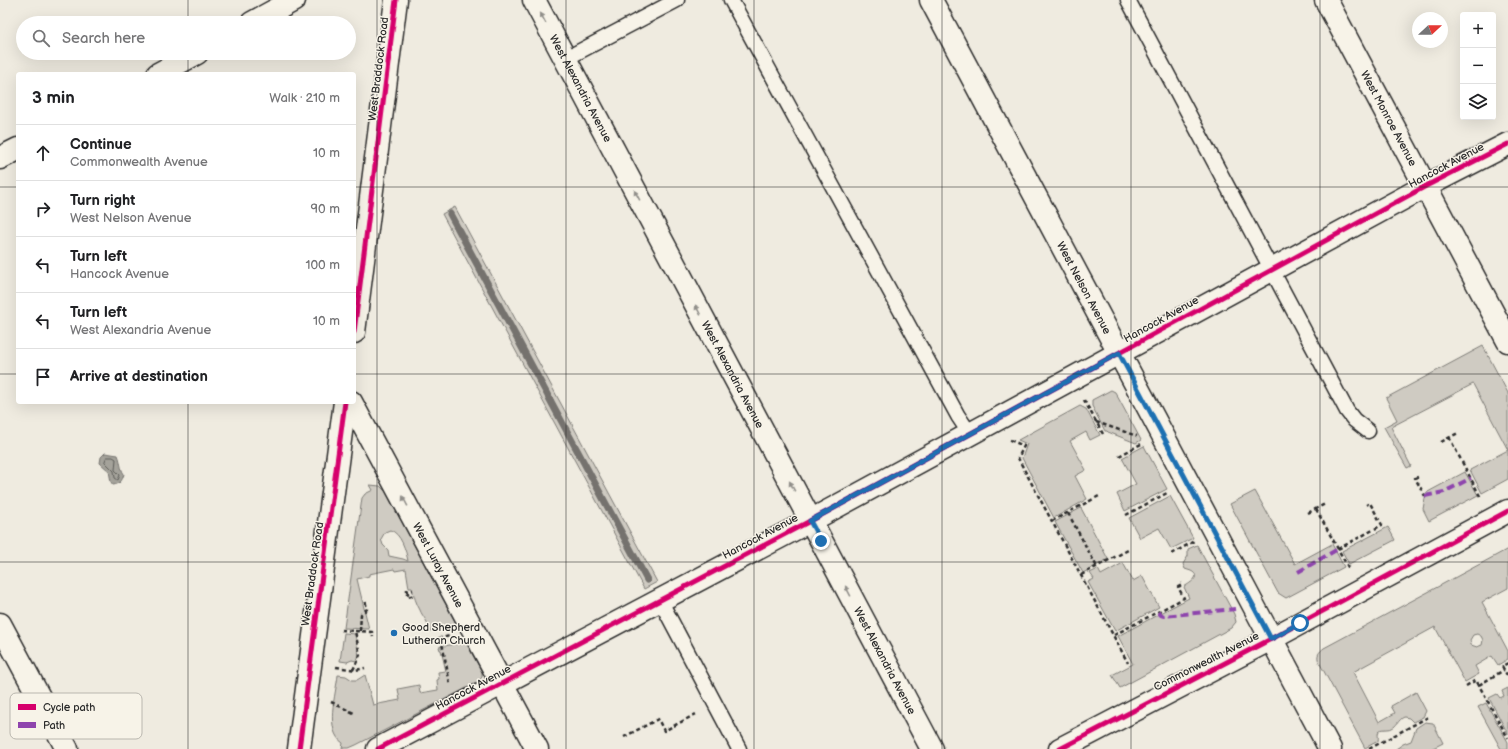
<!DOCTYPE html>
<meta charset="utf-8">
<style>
body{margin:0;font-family:"Balsamiq Sans",sans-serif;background:#f6f6f6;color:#202124}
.controls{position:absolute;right:12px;top:12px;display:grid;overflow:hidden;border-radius:4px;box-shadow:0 4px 16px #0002}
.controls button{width:36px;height:36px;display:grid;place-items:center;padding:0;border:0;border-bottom:1px solid #e0e0e0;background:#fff;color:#202124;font:20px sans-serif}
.compass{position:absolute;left:1412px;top:12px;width:36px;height:36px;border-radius:50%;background:#fff;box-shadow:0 4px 16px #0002;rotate:68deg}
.stop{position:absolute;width:12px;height:12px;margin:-9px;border:3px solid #1f6fb2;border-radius:50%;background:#fff}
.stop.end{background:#1f6fb2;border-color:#fff;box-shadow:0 1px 4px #0008}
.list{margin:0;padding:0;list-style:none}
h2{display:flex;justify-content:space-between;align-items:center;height:52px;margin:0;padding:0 16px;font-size:17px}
h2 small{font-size:13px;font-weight:400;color:#757577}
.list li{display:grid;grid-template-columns:26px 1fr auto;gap:12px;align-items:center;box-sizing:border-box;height:56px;padding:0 16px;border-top:1px solid #e0e0e0}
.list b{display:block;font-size:15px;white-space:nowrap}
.list p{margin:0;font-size:13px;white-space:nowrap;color:#757577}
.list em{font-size:13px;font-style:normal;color:#757577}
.icon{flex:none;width:22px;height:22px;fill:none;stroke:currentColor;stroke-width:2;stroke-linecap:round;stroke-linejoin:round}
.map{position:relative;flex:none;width:1508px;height:749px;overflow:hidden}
.search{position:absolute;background:#fff;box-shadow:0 4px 16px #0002;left:16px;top:16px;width:340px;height:44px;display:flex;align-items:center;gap:10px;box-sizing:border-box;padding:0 14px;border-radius:22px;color:#757577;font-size:15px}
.panel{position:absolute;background:#fff;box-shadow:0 4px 16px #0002;left:16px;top:72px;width:340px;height:332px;border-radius:4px}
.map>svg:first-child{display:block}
</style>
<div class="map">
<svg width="1508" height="749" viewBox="0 0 1508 749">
<rect width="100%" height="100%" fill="#efebe0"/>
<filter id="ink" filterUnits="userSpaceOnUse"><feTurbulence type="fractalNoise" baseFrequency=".025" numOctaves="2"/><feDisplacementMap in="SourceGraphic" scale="8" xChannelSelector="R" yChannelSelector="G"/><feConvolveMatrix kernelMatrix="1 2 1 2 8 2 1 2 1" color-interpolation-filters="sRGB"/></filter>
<g filter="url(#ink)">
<!-- green -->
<g fill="#cfcbc2" stroke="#7d7b76" fill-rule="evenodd">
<polygon points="455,207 657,582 644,589 442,214"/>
<polygon points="1483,346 1508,393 1508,450 1473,384 1391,427 1411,466 1407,468 1384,427 1397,420 1386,398"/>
<polygon points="1111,390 1115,392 1141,440 1136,443 1108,432 1107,431 1105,431 1092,406 1092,400"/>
<polygon points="1080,406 1086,409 1100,435 1090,440 1086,432 1070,441 1086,470 1075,476 1087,499 1054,518 1022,458 1027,444 1018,440"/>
<polygon points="1144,446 1167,489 1125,511 1117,494 1136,484 1122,458"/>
<polygon points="1508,450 1508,479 1482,493 1470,470"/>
<polygon points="1465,472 1478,495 1429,521 1423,509 1426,493"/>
<path d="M370,485L380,486L386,492L457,625L429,631C429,621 423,618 420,610C416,603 414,596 412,588H409L406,569L395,571L394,569L369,574V576L357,579L369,629L344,628L362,498L365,494L373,490ZM390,530C401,533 406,551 408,561L403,559L389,556L388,550L383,545L381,539L385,532Z"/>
<polygon points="1255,491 1295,564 1332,544 1344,567 1286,598 1278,593 1230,504"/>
<polygon points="1170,496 1193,538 1171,549 1159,528 1140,538 1129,518"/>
<polygon points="1081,508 1108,559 1083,573 1055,522"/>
<polygon points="1388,527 1395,540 1349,564 1342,551"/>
<path d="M1197,545L1234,614L1236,622L1231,628L1120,688L1112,675L1133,664L1118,636L1189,598L1184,587C1188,584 1203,577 1191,571C1189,570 1187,570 1185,569L1183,564L1188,556V549Z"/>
<path d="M1508,549V588L1482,602L1508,651V659L1498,665L1492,656L1475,666L1479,674L1465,682L1435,627L1353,672L1379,722L1395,713L1391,706L1416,692L1426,711L1423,717L1413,722L1409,718L1404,717C1398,720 1397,726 1392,728C1389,730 1381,728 1379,731C1377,733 1379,738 1378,741L1365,748L1319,662C1316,655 1319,652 1324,648ZM1477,634L1481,636L1483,640L1482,645L1477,647L1471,645L1470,640L1473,635Z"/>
<polygon points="1123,563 1133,581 1142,576 1159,607 1115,631 1088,582 1094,579 1090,573 1098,569 1101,575"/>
<polygon points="344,633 355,634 359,656 356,661 352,660 347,662 340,661"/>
<path d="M466,642L482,672V677L478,682L356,745L349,748H342L343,743C324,731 336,694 338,675L346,676L352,680H357L365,675L373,705L400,700L398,689L419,685L420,693L438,690L437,680L439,679L438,672L446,671L441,650H440L439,647Z"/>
<polygon points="1508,688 1508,734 1489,698 1497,694 1500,698 1504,696 1502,691"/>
<polygon points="1486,703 1508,742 1508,749 1501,749 1478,707"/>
<polygon points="1425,722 1433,723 1443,743 1431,749 1396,749 1403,744 1411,741 1416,728"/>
</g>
<!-- water -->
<path fill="#a4a29a" stroke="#74726e" d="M105,453L118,455C121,462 120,468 124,474C122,481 120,484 113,485L111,482L109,471L100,463L101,457Z"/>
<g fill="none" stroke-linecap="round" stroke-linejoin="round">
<!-- shore -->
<polygon stroke="#5b5b57" stroke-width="1" points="107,457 113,457 116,459 115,470 120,475 118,480 115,478 114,471 105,462"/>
<!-- stream -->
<polyline stroke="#74726e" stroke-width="7" points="450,214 647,580"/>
<!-- service casing -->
<g stroke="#2b2b2b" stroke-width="17">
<g id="service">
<polyline points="731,0 958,416 970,434"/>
<polyline points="1128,0 1347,411 1354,420 1368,431"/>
<polyline points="565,59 677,0"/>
<polyline points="660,600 739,749"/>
</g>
</g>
<!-- minor casing -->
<g stroke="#2b2b2b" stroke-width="25">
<g id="minor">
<path id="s1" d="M534,0L932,749"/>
<path id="s2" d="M931,0L1330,749"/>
<path id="s3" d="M351,402L537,749"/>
<polyline points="0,624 67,749"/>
<polyline points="378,749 810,521 1426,186 1508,144"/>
</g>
</g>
<!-- tertiary casing -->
<g stroke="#2b2b2b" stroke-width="25">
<g id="tertiary">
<path id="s4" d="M1326,0L1508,341"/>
<polyline points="252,23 294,0"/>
<polyline points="158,74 197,53"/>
<polyline points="0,158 18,149"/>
<polyline points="1060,749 1271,639 1508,511"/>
</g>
</g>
<!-- secondary casing -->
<g stroke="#2b2b2b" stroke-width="25">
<g id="secondary">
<polyline points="354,332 396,0"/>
<polyline points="299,749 345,402"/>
</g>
</g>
<!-- path -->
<g stroke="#2b2b2b" stroke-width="2.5" stroke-dasharray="4 3" stroke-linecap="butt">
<polyline points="1084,400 1103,434"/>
<polyline points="1096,422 1137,436"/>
<polyline points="1449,437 1481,498"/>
<polyline points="1010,440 1024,446 1018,458 1128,663"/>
<polyline points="1441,442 1458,433"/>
<polyline points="1119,456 1141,444"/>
<polyline points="1418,477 1415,478 1425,496"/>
<polyline points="1316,509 1349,569"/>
<polyline points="1068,513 1097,567"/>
<polyline points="1308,513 1325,504"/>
<polyline points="1126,515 1167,493"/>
<polyline points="1052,521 1099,496 1100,498"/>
<polyline points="1338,549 1382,525 1370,503 1366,505"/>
<polyline points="1172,554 1194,541"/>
<polyline points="1081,575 1128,550 1128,549"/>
<polyline points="407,589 407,591 413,590"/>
<polyline points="406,594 408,593 408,597 414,595"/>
<polyline points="341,630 372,632 373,637"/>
<polyline points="360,631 361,614 367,609 365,599"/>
<polyline points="1114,635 1184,598 1178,587 1182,585 1181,583"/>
<polyline points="441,638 450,684"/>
<polyline points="431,640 450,636"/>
<polyline points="1508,663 1502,666 1508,677"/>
<polyline points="336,667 356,670 365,668"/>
<polyline points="353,670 360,655 355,631"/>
<polyline points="1479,685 1504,670"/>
<polyline points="1466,686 1476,680 1508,738"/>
<polyline points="331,702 356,714"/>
<polyline points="624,737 658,719 664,731 698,713"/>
<polyline points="1369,749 1430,716"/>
</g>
<!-- service -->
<use href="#service" stroke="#f7f3e8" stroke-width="14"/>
<!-- minor -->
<use href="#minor" stroke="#f7f3e8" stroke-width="22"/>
<!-- tertiary -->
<use href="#tertiary" stroke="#f7f3e8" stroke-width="22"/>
<!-- secondary -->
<use href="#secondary" stroke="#f7f3e8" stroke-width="22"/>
<!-- quiet -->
<g stroke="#8e44ad" stroke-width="4" stroke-dasharray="8 4" stroke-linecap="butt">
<polyline points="1425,496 1444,492 1471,478"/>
<polyline points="1298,572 1338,549"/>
<polyline points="1158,612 1161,615 1164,616 1235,609"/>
</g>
<!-- cycleway casing -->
<g stroke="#f7f3e8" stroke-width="8">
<g id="cycleway">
<polyline points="354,332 396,0"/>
<polyline points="299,749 345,402"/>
<polyline points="378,749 810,521 1426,186 1508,144"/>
<polyline points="1060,749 1271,639 1508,511"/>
</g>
</g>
<!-- cycleway -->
<use href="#cycleway" stroke="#d6006c" stroke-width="5"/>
</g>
<!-- one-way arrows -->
<defs><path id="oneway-solid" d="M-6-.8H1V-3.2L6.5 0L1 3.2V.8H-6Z"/></defs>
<g fill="#918f8a">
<use href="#oneway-solid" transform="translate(543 18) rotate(-118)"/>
<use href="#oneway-solid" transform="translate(637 195) rotate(-118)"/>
<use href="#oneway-solid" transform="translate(698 310) rotate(-118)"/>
<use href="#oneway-solid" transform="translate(792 486) rotate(-118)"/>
<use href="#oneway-solid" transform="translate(405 501) rotate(-118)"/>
<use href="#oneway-solid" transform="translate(848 591) rotate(-118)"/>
</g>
</g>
<g fill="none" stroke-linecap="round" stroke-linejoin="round" filter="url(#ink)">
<!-- route -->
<polyline stroke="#1f6fb2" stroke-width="5" points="821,541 810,521 1119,353 1271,639 1300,623"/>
</g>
<!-- grid -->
<path fill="none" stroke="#2b2b2b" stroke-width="1" stroke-opacity="0.55" d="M188,0V23M377,0V749M566,0V749M754,0V749M942,0V749M1131,0V749M1320,0V749M188,53V74M0,187H18M354,187H1508M0,374H18M354,374H1508M188,402V749M0,562H1508"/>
<!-- markers -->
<circle fill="#1f6fb2" stroke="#f7f3e8" stroke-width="1.5" cx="394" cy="633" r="4"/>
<g text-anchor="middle" stroke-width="3" stroke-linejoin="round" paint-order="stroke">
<!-- street labels -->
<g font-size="11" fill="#2b2b2b" stroke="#f7f3e8">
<text transform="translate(378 69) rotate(-83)" y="4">West Braddock Road</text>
<text dy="4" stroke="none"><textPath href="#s1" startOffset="100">West Alexandria Avenue</textPath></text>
<text dy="4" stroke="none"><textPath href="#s4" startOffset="134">West Monroe Avenue</textPath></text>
<text transform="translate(1446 165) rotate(-28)" y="4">Hancock Avenue</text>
<text dy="4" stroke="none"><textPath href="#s2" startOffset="326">West Nelson Avenue</textPath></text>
<text transform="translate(1161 319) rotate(-29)" y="4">Hancock Avenue</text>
<text dy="4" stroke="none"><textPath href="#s1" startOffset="424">West Alexandria Avenue</textPath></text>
<text transform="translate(760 536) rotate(-28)" y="4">Hancock Avenue</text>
<text dy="4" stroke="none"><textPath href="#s3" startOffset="185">West Luray Avenue</textPath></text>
<text transform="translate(312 574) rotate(-82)" y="4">West Braddock Road</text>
<text dy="4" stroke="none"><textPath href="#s1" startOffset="748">West Alexandria Avenue</textPath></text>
<text transform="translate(1206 661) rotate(-27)" y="4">Commonwealth Avenue</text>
<text transform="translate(473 687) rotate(-28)" y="4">Hancock Avenue</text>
</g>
<!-- poi labels -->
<g font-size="11" fill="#2b2b2b" stroke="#f7f3e8" text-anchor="start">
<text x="402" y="631">Good Shepherd<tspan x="402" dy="13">Lutheran Church</tspan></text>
</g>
</g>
<!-- legend -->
<rect x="10" y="693" width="132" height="46" rx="6" fill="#f7f3e8" stroke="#bab7af" stroke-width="1"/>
<rect x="18" y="704" width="18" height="6" fill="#d6006c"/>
<rect x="18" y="722" width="18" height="6" fill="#8e44ad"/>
<g font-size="11" fill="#2b2b2b">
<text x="43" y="711">Cycle path</text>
<text x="43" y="729">Path</text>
</g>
</svg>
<div class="controls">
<button>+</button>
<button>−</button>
<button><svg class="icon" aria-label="layers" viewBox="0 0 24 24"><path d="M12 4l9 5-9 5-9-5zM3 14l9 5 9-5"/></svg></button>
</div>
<svg class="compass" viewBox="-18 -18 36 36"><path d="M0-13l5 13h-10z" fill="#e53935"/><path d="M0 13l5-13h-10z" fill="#757577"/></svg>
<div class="stop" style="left:1300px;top:623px"></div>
<div class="stop end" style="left:821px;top:541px"></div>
<div class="search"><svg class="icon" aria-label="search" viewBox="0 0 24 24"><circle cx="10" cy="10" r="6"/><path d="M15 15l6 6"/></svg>Search here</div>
<section class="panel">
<h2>3 min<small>Walk · 210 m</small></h2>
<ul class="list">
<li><svg class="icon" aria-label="ahead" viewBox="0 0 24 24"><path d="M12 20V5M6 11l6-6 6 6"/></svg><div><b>Continue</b><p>Commonwealth Avenue</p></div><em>10 m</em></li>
<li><svg class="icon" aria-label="right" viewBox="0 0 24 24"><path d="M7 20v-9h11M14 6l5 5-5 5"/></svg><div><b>Turn right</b><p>West Nelson Avenue</p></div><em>90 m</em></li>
<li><svg class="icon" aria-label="left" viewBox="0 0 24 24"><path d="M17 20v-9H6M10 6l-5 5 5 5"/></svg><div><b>Turn left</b><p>Hancock Avenue</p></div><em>100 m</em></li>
<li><svg class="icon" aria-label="left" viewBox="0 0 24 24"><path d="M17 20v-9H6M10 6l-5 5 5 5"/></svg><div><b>Turn left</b><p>West Alexandria Avenue</p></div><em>10 m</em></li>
<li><svg class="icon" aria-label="arrive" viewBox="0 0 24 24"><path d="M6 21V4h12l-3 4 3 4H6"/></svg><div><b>Arrive at destination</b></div></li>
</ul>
</section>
</div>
